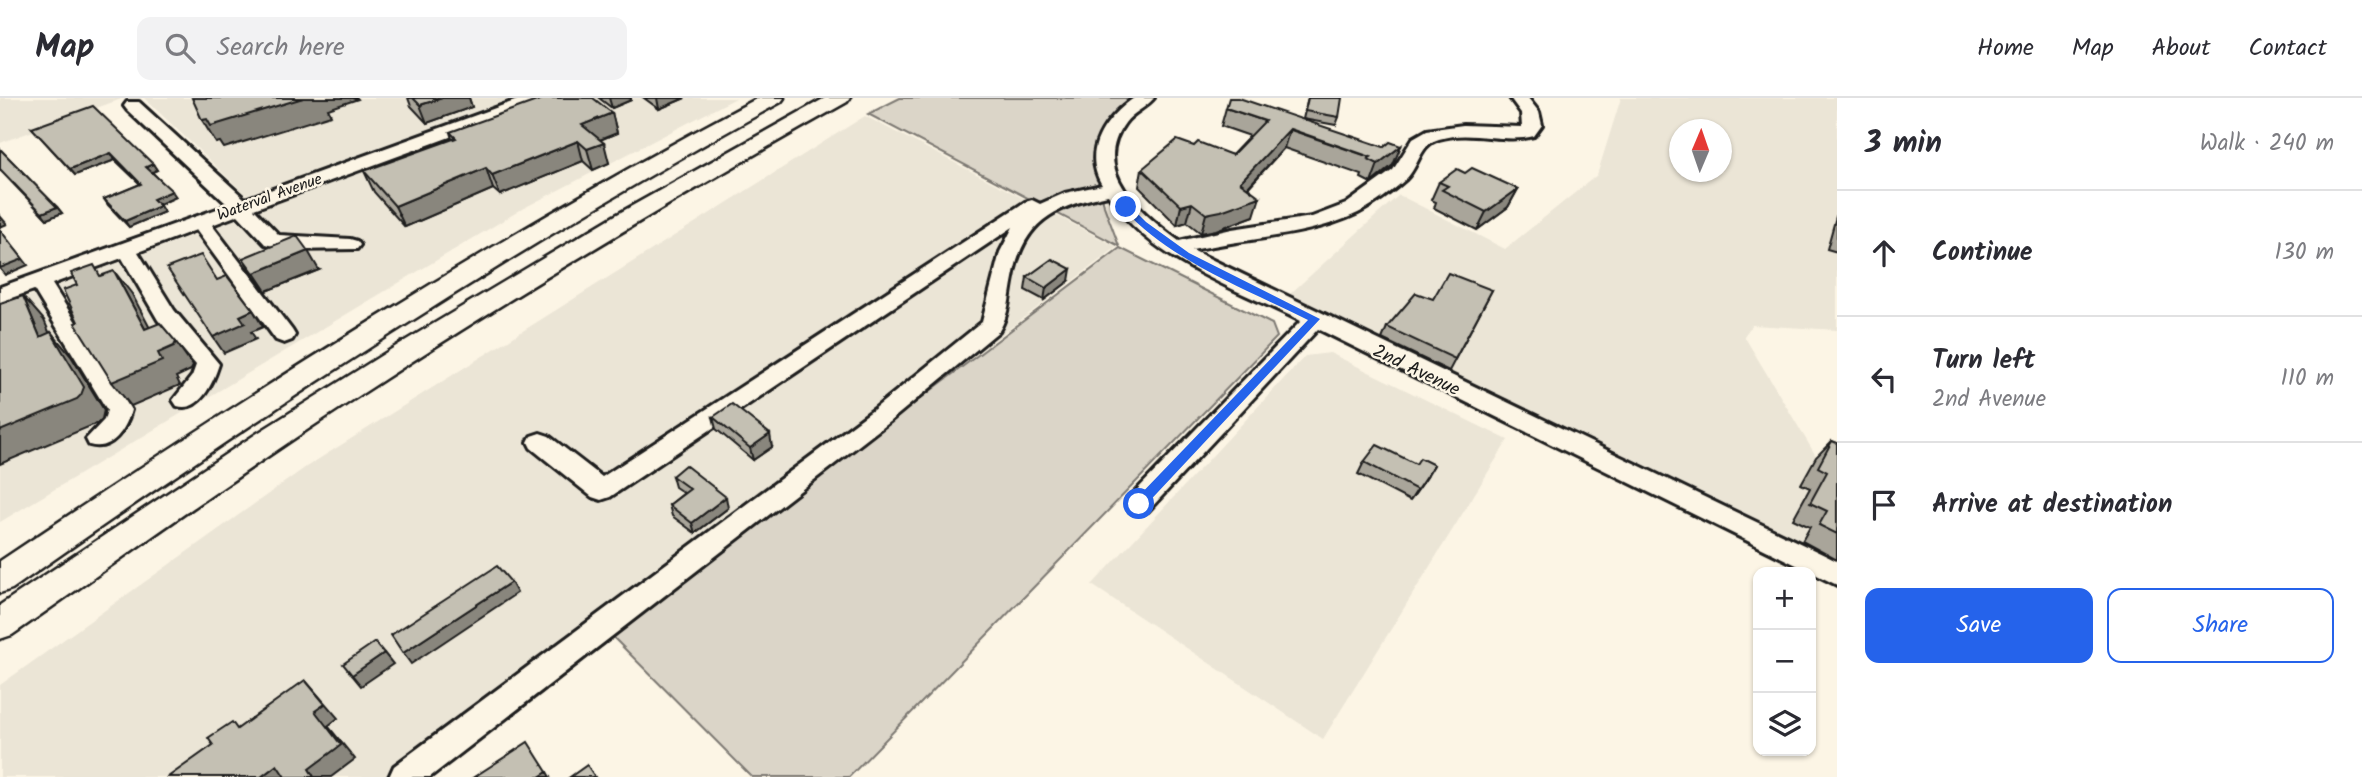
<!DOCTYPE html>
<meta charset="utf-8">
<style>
body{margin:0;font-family:Kalam,sans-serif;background:#f2f2f3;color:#2b2b33}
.controls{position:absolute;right:21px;bottom:21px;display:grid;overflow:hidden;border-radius:14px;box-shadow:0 2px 5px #0004}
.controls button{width:63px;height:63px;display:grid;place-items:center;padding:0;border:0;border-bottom:2px solid #e1e1e2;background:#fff;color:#2b2b33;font:35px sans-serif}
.compass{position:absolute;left:1669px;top:21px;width:63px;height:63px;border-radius:50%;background:#fff;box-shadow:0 2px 5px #0004;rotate:2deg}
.stop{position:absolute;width:21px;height:21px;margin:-16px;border:5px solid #2563eb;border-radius:50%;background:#fff}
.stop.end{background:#2563eb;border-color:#fff;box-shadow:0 2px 7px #0008}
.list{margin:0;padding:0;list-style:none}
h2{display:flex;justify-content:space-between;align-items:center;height:91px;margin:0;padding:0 28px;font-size:30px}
h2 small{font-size:23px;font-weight:400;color:#7c7c81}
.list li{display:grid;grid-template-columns:46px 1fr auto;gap:21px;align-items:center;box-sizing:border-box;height:126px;padding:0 28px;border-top:2px solid #e1e1e2}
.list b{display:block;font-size:26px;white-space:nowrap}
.list p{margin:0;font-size:23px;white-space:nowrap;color:#7c7c81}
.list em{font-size:23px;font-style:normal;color:#7c7c81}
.actions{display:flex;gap:14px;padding:21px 28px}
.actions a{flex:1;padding:16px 0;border:2px solid #2563eb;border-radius:14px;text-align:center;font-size:24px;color:#2563eb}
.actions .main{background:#2563eb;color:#fff}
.icon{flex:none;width:38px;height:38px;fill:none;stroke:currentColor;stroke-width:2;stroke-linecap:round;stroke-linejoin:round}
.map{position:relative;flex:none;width:1837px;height:679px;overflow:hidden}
header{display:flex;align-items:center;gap:42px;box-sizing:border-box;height:98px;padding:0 35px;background:#fff;border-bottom:2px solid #e1e1e2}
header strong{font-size:33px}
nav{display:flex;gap:38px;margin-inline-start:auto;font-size:24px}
.search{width:490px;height:63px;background:#f2f2f3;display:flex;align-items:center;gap:18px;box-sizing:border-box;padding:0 24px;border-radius:14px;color:#7c7c81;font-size:26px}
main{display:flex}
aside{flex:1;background:#fff}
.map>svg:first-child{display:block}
</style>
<header>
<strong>Map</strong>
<div class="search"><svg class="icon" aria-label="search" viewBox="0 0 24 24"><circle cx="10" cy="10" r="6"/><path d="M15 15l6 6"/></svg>Search here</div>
<nav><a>Home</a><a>Map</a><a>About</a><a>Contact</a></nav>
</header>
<main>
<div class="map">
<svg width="1837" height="679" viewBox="0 0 1837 679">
<rect width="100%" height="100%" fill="#fcf5e5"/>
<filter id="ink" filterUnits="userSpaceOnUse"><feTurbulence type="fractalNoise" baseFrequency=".0143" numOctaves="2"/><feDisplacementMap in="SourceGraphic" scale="14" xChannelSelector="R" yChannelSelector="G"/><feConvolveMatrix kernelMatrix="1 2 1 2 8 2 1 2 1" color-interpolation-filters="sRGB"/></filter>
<g filter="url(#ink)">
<!-- built -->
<g fill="#ebe5d6" fill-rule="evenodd">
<polygon points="0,0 124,0 0,45"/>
<polygon points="144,0 517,0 246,97"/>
<polygon points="561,0 736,0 522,111 0,424 0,209"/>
<path d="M1621,0H1837V232L1752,227L1744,238L1816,358L1837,369V478L1280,205L1399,97L1505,151L1597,77ZM1680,32H1722V74H1680Z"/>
<polygon points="865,18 1117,149 418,679 0,679 0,587 306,369"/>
<polygon points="1330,255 1508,342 1323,641 1092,487 1305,258"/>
</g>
<!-- green -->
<g fill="#dbd5c8" stroke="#7c7872" stroke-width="2">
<polygon points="900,0 1146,0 1111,31 1098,76 1104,108 1119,148 868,16"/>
<polygon points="1120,150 1272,226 1277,239 849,679 752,679 609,535"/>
</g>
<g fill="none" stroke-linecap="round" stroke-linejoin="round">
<!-- minor casing -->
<g stroke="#1c1c1c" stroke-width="6">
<g id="minor">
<path d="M523,0H548L545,4L254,111L279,137L350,141L357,143L360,147L357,151L289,152L265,146L238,117L212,127L292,232L295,237L292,242L284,245L276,242L196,132L138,154L174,212L219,266C213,285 200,315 177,308L173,302L192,278L196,267L158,222L122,160L52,186L131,312C126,331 112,354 89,347L86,341L104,322L107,312L34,192L0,204V189L228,107L127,12L124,8L127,4H139L245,101Z"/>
<path d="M1134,0H1154C1146,10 1132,15 1125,25C1089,73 1142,116 1179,143L1232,131L1312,119L1346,106L1393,72L1413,40L1427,32L1463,27L1522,29L1521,15L1510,0H1528L1539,14L1542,27L1534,38C1503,46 1470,31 1439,41C1420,46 1419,68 1406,81C1394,92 1374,107 1358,115C1308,139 1246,140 1192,152L1837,463V487L1318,231L1148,413L1139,416L1130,413L1126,406L1130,399L1301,223C1235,190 1149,162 1108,97C1055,108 1023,123 1013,180C1009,199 1009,217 999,233L889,324L430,679H389L394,668L873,312L982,224L1000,154L1013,129L610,399L601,402L592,399L531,350L528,344L531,338L540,335L549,338L602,379L1025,104L1032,102L1040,106L1065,95L1102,87C1081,52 1106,20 1134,0Z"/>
</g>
</g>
<!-- major casing -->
<g stroke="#1c1c1c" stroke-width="5">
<g id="major">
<path d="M758,0H784L781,4C514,150 261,316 12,491L0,495V463C246,298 496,139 758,0Z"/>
<path d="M825,0H850L847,4C678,99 511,198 348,305C234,379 124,459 12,537L0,541V507L256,336L398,247L614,118Z"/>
</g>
</g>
<!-- minor -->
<use href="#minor" fill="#fcf5e5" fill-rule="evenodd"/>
<!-- major -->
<use href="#major" fill="#fcf5e5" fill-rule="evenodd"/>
</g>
<!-- wall -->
<g fill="#a9a59a" stroke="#1c1c1c" stroke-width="2">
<polygon points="408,0 469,0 472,9 427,25 411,8"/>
<polygon points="599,0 631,0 631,2 612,10"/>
<polygon points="644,0 685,0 659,11"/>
<polygon points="1308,0 1339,19 1336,27 1303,21"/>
<polygon points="1226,10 1393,67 1371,85 1361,80 1362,77 1284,50 1248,90 1254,118 1216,132 1201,135 1187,124 1177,127 1139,89 1142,71 1194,48 1232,57 1250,38 1221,28"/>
<polygon points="612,15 617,35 600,42 609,65 593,72 583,63 500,97 493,91 405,129 374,94 364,73 452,41 450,34"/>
<polygon points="32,30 153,66 157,72 152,74 176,99 159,107 164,114 129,129 108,107 104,101 140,86 115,62 75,77"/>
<polygon points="0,51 57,109 62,115 47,121 0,72"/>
<polygon points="1465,75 1518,91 1508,109 1477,132 1434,110 1436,104 1431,102 1439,84"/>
<polygon points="1837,115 1837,154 1827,151"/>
<polygon points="243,160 319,172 266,193 254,178"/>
<polygon points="1027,179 1069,183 1044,202 1025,192"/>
<polygon points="1492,192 1449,273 1382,241 1387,229 1433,201"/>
<polygon points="713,319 772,349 753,362 716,331"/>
<polygon points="1832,343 1837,345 1837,462 1802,443 1810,429 1793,421 1810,390 1801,386 1816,359"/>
<polygon points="1364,364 1427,379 1410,403 1358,376"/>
<polygon points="672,378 728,410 695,435 672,418 669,407 684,395 675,389"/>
</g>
<!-- shaded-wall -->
<g fill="#89867d" stroke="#1c1c1c" stroke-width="2">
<polygon points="303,0 357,0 358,1 328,11 331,17 224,50 220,44 216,45 202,22"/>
<polygon points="442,0 469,0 472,9 427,25 420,7"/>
<polygon points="609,0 631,0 631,2 612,10"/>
<polygon points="657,0 685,0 659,11"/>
<polygon points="612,15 617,35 587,47 582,27"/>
<polygon points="1290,31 1284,50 1235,103 1240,84"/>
<polygon points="578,43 583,63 500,97 492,77"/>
<polygon points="604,45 609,65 593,72 587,51"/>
<polygon points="1401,48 1393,67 1371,85 1378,66"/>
<polygon points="111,55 115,62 75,77 70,71"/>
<polygon points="153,66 157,72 150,75 146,69"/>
<polygon points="486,70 493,91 405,129 395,108"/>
<polygon points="1518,91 1508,109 1477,132 1486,114"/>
<polygon points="172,93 176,99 157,107 153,101"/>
<polygon points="1260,99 1254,118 1216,132 1201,135 1206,116"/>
<polygon points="1192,105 1187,124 1177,127 1181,108"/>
<polygon points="160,108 164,114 129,129 125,123"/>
<polygon points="57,109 62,115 47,121 42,115"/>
<polygon points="0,118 7,126 0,129"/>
<polygon points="0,132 28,167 5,177 0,171"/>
<polygon points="308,153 319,172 266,193 254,175"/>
<polygon points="1071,171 1069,183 1044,202 1046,190"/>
<polygon points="114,173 132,196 162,253 176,244 193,268 191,272 176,279 180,287 131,308 112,284 158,255"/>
<polygon points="23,198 44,222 61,262 40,239"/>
<polygon points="253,212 263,229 251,234 256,241 224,255 213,239 240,218"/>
<polygon points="51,234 71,258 104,312 102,321 98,325 0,366 0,333"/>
<polygon points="770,336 772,349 753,362 750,350"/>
<polygon points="1434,367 1427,379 1410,403 1417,392"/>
<polygon points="726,399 728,410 695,435 692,425"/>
<polygon points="511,484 517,495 411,566 403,555"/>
<polygon points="384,555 393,566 361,588 352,577"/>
<polygon points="305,582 338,620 328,628 355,661 331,679 314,679 309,671 315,613"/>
<polygon points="277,667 290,679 261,679"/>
<polygon points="547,674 550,679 539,679"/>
</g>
<!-- building -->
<g fill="#c4c0b3" stroke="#1c1c1c" stroke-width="2">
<polygon points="192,0 303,0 211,28 207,21 202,22"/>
<polygon points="413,0 442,0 420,7"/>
<polygon points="545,0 593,0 612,15 582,27 604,45 587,51 578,43 492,77 486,70 395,108 364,73 456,40 450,34"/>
<polygon points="1229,0 1239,0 1384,49 1390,44 1401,48 1378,66 1368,61 1371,59 1290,31 1240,84 1260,99 1221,113 1206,116 1192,105 1181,108 1142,71 1177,42 1194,48 1198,44 1232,57 1265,23 1226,10"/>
<polygon points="1308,0 1342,0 1339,19 1305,13"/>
<polygon points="93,8 153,66 146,69 172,93 153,101 160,108 125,123 104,101 141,86 111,55 70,71 32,30"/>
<polygon points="0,51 57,109 42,115 0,71"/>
<polygon points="1472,70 1518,91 1486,114 1442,92 1448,88 1439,84 1457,71 1465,75"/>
<polygon points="0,132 23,161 0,170"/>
<polygon points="297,138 308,153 254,175 243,160"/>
<polygon points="201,157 217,182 227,178 253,212 240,218 245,225 213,239 167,170"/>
<polygon points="1052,161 1071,171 1046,190 1027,179"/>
<polygon points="94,167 100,178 114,173 145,231 160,225 176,244 174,248 158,255 162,263 112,284 75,225 78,224 63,192 77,187 71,175"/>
<polygon points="1448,175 1492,192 1455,261 1387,229 1416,195 1433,201"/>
<polygon points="23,198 40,239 51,234 84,289 81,297 77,301 0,333 0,206"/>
<polygon points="732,306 770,336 750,350 713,319"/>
<polygon points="1832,343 1837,345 1837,436 1819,427 1827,413 1810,405 1827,374 1818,369"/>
<polygon points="1377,347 1416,366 1420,360 1434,367 1417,392 1364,364"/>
<polygon points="685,367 726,399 692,425 669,407 690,391 672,378"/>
<polygon points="497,468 511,484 403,555 391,537"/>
<polygon points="375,544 384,555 352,577 343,566"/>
<polygon points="305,582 325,606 315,613 341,647 309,671 314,679 285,679 277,667 261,679 168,679 213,647 208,640 232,624 237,631"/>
<polygon points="528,644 547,674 539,679 474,679"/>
<polygon points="587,667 595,679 570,679"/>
</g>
</g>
<!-- route -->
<path fill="#2563eb" d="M1123,107H1129L1146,124L1189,155L1320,221L1143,410L1139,411L1133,406L1134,403L1308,222C1244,190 1173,164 1123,111Z"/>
<g text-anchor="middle" stroke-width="5" stroke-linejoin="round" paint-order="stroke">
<!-- far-street labels -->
<g font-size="16" fill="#1c1c1c" stroke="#fcf5e5">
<text transform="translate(269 98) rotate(-20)" y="6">Waterval Avenue</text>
</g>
<!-- street labels -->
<g font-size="19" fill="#1c1c1c" stroke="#fcf5e5">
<text transform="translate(1417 271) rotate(26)" y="7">2nd Avenue</text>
</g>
</g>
</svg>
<div class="controls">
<button>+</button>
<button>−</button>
<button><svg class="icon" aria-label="layers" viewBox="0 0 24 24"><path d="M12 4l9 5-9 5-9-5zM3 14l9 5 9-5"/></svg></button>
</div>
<svg class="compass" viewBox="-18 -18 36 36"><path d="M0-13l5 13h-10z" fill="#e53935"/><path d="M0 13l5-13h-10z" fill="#7c7c81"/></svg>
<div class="stop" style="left:1139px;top:406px"></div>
<div class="stop end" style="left:1126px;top:109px"></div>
</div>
<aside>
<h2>3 min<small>Walk · 240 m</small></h2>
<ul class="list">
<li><svg class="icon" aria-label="ahead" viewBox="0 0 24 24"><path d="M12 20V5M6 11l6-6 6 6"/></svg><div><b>Continue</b></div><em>130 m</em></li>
<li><svg class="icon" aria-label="left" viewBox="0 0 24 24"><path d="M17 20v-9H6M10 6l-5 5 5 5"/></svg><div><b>Turn left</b><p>2nd Avenue</p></div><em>110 m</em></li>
<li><svg class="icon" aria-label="arrive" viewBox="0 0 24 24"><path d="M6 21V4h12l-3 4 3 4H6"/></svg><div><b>Arrive at destination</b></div></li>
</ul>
<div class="actions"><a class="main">Save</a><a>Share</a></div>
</aside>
</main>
